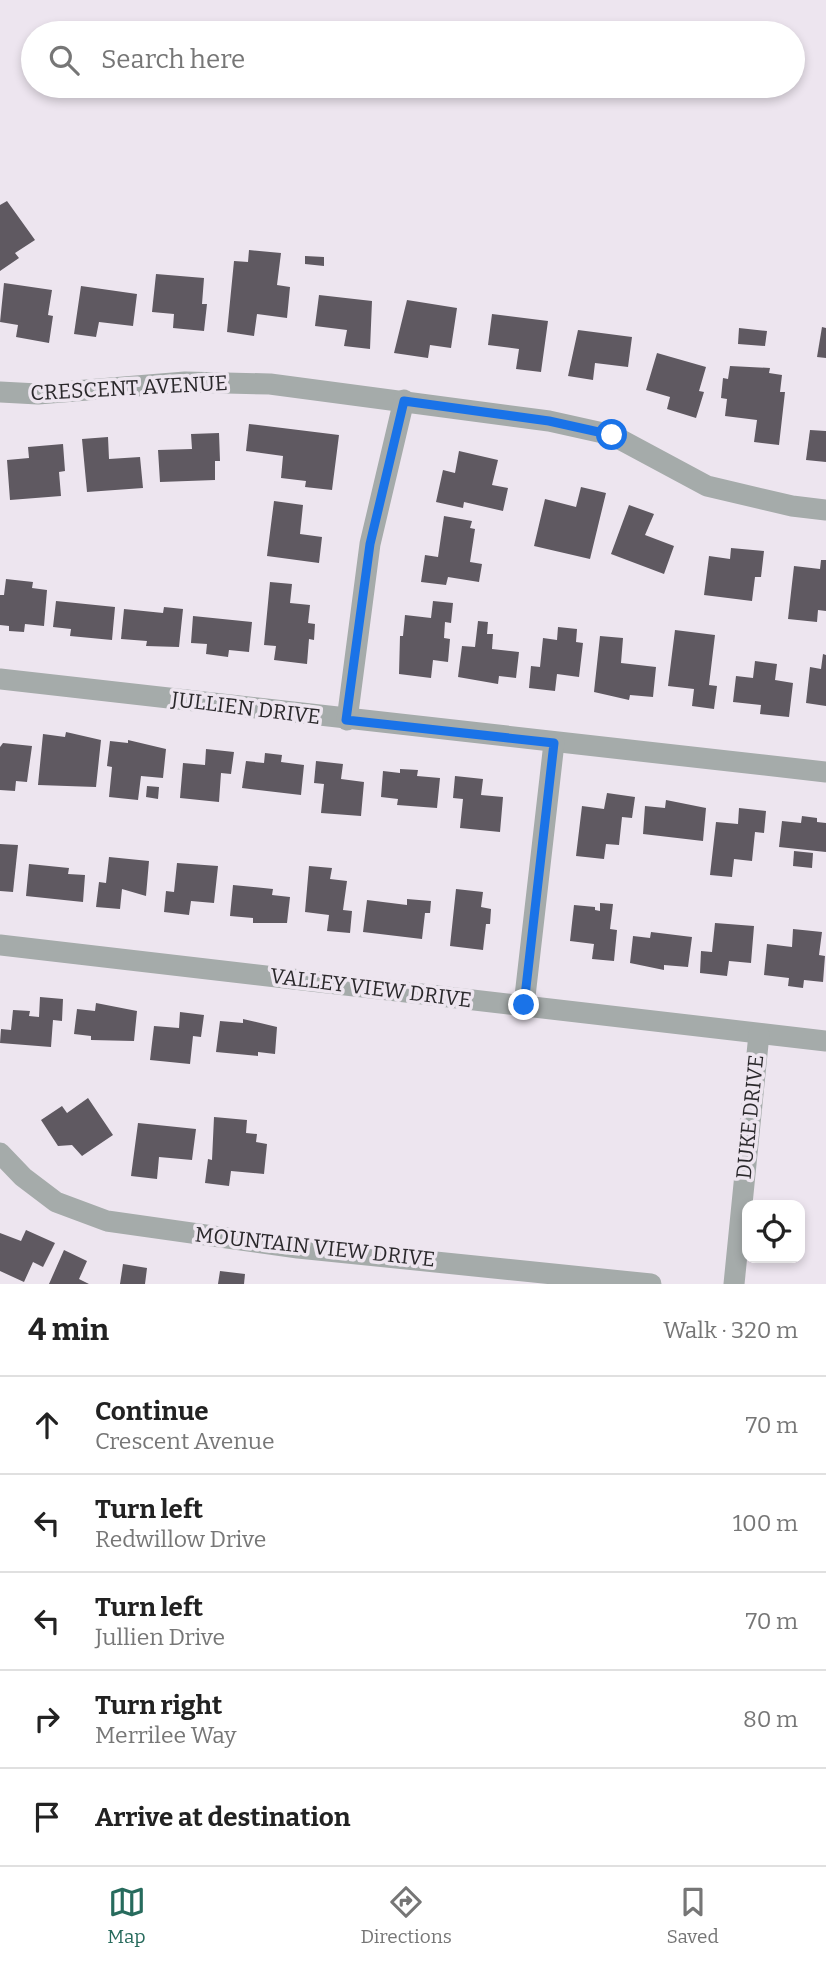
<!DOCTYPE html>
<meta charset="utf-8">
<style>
body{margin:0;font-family:Bitter,serif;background:#f6f6f6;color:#222}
.controls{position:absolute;right:21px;bottom:21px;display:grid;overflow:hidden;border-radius:14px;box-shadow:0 4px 10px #0003}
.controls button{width:63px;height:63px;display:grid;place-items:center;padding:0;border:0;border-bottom:2px solid #e0e0e0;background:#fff;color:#222;font:35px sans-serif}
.stop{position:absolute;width:21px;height:21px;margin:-16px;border:5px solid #1a73e8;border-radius:50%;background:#fff}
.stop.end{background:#1a73e8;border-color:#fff;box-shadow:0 2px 7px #0008}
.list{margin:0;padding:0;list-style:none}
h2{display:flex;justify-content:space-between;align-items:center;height:91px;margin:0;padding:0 28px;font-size:30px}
h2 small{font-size:23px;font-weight:400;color:#767676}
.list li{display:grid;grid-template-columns:46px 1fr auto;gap:21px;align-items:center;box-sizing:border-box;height:98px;padding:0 28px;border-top:2px solid #e0e0e0}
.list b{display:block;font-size:26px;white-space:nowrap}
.list p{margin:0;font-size:23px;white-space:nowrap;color:#767676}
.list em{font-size:23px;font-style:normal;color:#767676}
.icon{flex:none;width:38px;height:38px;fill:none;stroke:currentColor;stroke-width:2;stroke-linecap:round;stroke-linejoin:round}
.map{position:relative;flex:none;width:826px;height:1284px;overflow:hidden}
.search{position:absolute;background:#fff;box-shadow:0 4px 10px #0003;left:21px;right:21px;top:21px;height:77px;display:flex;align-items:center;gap:18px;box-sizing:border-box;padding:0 24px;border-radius:38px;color:#767676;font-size:26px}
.sheet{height:581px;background:#fff}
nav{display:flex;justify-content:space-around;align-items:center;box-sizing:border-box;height:98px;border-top:2px solid #e0e0e0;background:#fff;font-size:19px;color:#767676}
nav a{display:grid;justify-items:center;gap:4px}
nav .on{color:#276b5d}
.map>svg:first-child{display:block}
</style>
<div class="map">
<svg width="826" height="1284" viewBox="0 0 826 1284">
<rect width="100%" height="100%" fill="#ede5ef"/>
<!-- building -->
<g fill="#5f5961">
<polygon points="7,201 35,240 15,253 19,258 0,271 0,205"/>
<polygon points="249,250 281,253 277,285 290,287 287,318 257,314 254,336 227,332 234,261 248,262"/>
<polygon points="305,256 324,257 324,266 305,264"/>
<polygon points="156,274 204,278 202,304 207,304 204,331 173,328 174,314 152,312"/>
<polygon points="4,283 52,290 48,315 53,316 49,343 16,337 18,325 0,322"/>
<polygon points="81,286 137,294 133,326 99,322 96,337 74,334"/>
<polygon points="319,295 372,301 370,349 344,346 347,330 315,326"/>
<polygon points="407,300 457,308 451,348 430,345 428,358 394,353"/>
<polygon points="492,314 548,321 541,372 516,369 519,349 488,345"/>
<polygon points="822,327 826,328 826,358 817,357"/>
<polygon points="739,328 767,331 765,346 738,344"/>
<polygon points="578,330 632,337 628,367 595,363 593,380 568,376"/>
<polygon points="657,353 706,367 699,391 704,392 696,418 667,409 670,397 646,390"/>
<polygon points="730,366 770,368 769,373 782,375 780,392 785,392 779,445 754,442 757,420 725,416 727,399 721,398 723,378 728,379"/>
<polygon points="249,424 339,435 332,490 305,487 306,481 281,478 283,456 246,451"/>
<polygon points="810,430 826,431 826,462 806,460"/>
<polygon points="219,433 220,461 215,461 215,480 160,482 158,450 192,449 191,434"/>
<polygon points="108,437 109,459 140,457 143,488 87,492 82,439"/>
<polygon points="63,444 65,471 59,472 61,496 10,500 7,460 29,458 28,447"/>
<polygon points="459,451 498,460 492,485 508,488 503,511 464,502 463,508 436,502 443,470 455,473"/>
<polygon points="581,487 606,493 590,559 534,546 545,499 576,507"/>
<polygon points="274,501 303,505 300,534 322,537 319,563 267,556"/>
<polygon points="629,505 654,514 645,535 674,546 664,574 611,554"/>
<polygon points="444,516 472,521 470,528 475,529 470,562 482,564 479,582 448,577 446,585 421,582 425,555 438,557"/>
<polygon points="731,548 764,551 761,577 755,577 752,601 704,595 709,556 730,559"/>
<polygon points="821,560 826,560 826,611 818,610 817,622 788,619 794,566 820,569"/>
<polygon points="6,579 33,582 32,588 47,590 44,626 25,624 24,632 9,631 9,626 0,625 0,595 4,595"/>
<polygon points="270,582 292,584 290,603 310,605 308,623 315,624 314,640 309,639 307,664 274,660 276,646 264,645"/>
<polygon points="56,601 115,607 112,640 70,636 71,629 53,627"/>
<polygon points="433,601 453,603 451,623 445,622 444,638 450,639 448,662 433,660 431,678 399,674 400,636 403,636 405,615 431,618"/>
<polygon points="164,607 183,609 179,647 146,646 147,641 121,639 124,609 163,613"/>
<polygon points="193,616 252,622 249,652 229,650 228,657 206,654 207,644 191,643"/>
<polygon points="478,621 488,622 487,634 493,634 492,649 519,652 516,678 499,676 498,684 458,677 462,646 475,647"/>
<polygon points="558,627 577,629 576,642 583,643 579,677 557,674 555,691 529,688 531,666 540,667 543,638 557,640"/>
<polygon points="675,630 715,635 709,685 717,686 714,709 692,706 694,689 668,686"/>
<polygon points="600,636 623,638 621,663 656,667 653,697 630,695 629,700 594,692"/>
<polygon points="823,654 826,655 826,706 806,703 810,667 821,669"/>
<polygon points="755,661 777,664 775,680 793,683 789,717 760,714 761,705 733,702 736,676 753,678"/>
<polygon points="66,732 101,740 96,787 38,785 43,734 65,737"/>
<polygon points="128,740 166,749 163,778 141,776 138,800 109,797 112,767 107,766 110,741 128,743"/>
<polygon points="3,743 32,746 27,782 16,781 15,791 0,790 0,747"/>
<polygon points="206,749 234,752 231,774 221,773 219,802 180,798 183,763 205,765"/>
<polygon points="265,753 282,755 281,762 304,765 301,795 242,788 246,761 264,763"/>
<polygon points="316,761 343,764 341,779 364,782 361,816 321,813 324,784 314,783"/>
<polygon points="400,769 418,770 417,776 440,778 437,808 397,805 398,799 381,797 383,771 400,773"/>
<polygon points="455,776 483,779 481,795 503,797 500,832 460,828 463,799 453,798"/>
<polygon points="147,786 159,787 158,799 146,797"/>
<polygon points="607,793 635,797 632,818 622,817 619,845 606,844 604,859 576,856 582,806 604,809"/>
<polygon points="666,800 706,808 703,841 643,834 645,806 665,808"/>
<polygon points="739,808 766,811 764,833 755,832 752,861 734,859 732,877 710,875 716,822 738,824"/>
<polygon points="802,816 817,818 817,822 826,823 826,852 779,847 782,821 801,823"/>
<polygon points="0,844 18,845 13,892 0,891"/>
<polygon points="794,851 813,853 812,868 793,866"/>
<polygon points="109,857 149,861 146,896 122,889 120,909 96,907 99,882 106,883"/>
<polygon points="177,863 218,866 214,903 191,901 189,915 164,912 166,891 174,892"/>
<polygon points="29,864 69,868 68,874 85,875 83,902 26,896"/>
<polygon points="309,866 332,868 330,879 347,881 343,910 352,911 350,933 327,931 329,915 305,912"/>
<polygon points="233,885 273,889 272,895 290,897 287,923 253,923 253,918 230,916"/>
<polygon points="456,889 483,892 481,907 491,909 490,924 486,924 483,950 450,946"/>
<polygon points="407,899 431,901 430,913 425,913 422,939 363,932 367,900 407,905"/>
<polygon points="600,903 613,904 610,929 617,930 614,961 592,959 594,944 570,941 574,905 595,907 595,910 600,911"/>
<polygon points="715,923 754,926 751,963 729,961 727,976 700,973 701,951 712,952"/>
<polygon points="793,929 822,932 819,955 825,956 823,982 804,980 803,988 788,986 789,978 764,975 767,944 792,947"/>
<polygon points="651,932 692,937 688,967 664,965 664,970 630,963 633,936 650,938"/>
<polygon points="40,997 63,999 62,1021 53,1020 51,1047 0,1043 1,1029 11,1030 13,1010 30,1011 29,1016 39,1017"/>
<polygon points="96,1003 137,1011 134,1041 91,1040 91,1036 74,1034 77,1009 95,1011"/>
<polygon points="180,1012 204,1015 201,1037 193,1036 190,1064 150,1060 154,1026 179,1028"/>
<polygon points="243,1019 277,1027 275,1054 258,1052 258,1056 216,1052 220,1021 243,1023"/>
<polygon points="88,1098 113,1135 82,1156 72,1145 58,1146 41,1120 62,1106 67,1113"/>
<polygon points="214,1117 247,1120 246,1133 257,1134 256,1142 267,1144 264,1174 231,1171 229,1186 205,1183 208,1159 212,1160"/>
<polygon points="138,1123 196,1129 192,1160 159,1157 157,1179 131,1176"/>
<polygon points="26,1230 55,1243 43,1267 33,1262 24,1282 0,1271 0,1233 21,1241"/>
<polygon points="64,1250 87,1261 79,1279 89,1284 49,1284"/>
<polygon points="123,1264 147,1268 145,1284 120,1284"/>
<polygon points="220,1271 245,1274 244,1284 218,1284"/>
</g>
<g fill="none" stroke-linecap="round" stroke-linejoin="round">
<!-- street -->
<g stroke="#a5abaa" stroke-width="21">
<polyline points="0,392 38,394 185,382 270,384 549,421 612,435 707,486 792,506 826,510"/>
<polyline points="0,679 826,772"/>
<polyline points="347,720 370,544 404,400"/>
<polyline points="0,945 826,1041"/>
<polyline points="524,1005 554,743"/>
<polyline points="0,1153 23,1177 56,1202 107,1221 298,1248 651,1284"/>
<polyline points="734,1284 759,1034"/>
</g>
</g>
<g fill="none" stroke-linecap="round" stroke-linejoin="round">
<!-- route -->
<polyline stroke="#1a73e8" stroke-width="9" points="524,1005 554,743 346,720 370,544 404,401 549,421 612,435"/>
</g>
<g text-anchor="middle" stroke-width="7" stroke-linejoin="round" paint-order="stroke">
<!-- street labels -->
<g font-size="21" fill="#2a282b" stroke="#ede5ef">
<text transform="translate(129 388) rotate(-3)" y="7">CRESCENT AVENUE</text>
<text transform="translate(246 708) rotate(7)" y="7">JULLIEN DRIVE</text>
<text transform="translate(371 988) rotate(7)" y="7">VALLEY VIEW DRIVE</text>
<text transform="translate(750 1117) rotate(-84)" y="7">DUKE DRIVE</text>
<text transform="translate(315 1247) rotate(6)" y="7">MOUNTAIN VIEW DRIVE</text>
</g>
</g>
</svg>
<div class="controls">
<button><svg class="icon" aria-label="locate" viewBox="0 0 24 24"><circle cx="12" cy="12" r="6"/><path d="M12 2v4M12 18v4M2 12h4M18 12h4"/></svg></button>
</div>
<div class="stop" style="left:612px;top:435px"></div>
<div class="stop end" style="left:524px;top:1005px"></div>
<div class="search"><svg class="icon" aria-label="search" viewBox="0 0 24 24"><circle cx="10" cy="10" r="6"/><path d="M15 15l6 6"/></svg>Search here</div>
</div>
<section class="sheet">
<h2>4 min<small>Walk · 320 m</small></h2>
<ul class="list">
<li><svg class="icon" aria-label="ahead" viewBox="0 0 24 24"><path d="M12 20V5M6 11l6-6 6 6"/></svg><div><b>Continue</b><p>Crescent Avenue</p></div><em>70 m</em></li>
<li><svg class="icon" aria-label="left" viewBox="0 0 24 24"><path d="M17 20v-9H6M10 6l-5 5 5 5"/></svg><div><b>Turn left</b><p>Redwillow Drive</p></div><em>100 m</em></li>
<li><svg class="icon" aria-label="left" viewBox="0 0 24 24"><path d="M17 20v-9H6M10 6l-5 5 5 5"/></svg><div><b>Turn left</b><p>Jullien Drive</p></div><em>70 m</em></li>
<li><svg class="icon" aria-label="right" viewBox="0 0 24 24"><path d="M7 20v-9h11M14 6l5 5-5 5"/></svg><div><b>Turn right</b><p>Merrilee Way</p></div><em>80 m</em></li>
<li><svg class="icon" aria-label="arrive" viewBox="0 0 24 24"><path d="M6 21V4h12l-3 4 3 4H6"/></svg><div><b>Arrive at destination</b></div></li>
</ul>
</section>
<nav>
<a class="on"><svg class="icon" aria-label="map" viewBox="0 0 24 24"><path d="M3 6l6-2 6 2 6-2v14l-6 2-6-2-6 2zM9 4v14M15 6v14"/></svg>Map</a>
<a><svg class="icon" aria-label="directions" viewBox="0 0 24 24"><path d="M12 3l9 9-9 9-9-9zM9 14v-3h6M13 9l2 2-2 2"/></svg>Directions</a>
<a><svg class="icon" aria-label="saved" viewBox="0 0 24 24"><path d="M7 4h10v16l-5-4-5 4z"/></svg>Saved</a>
</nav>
